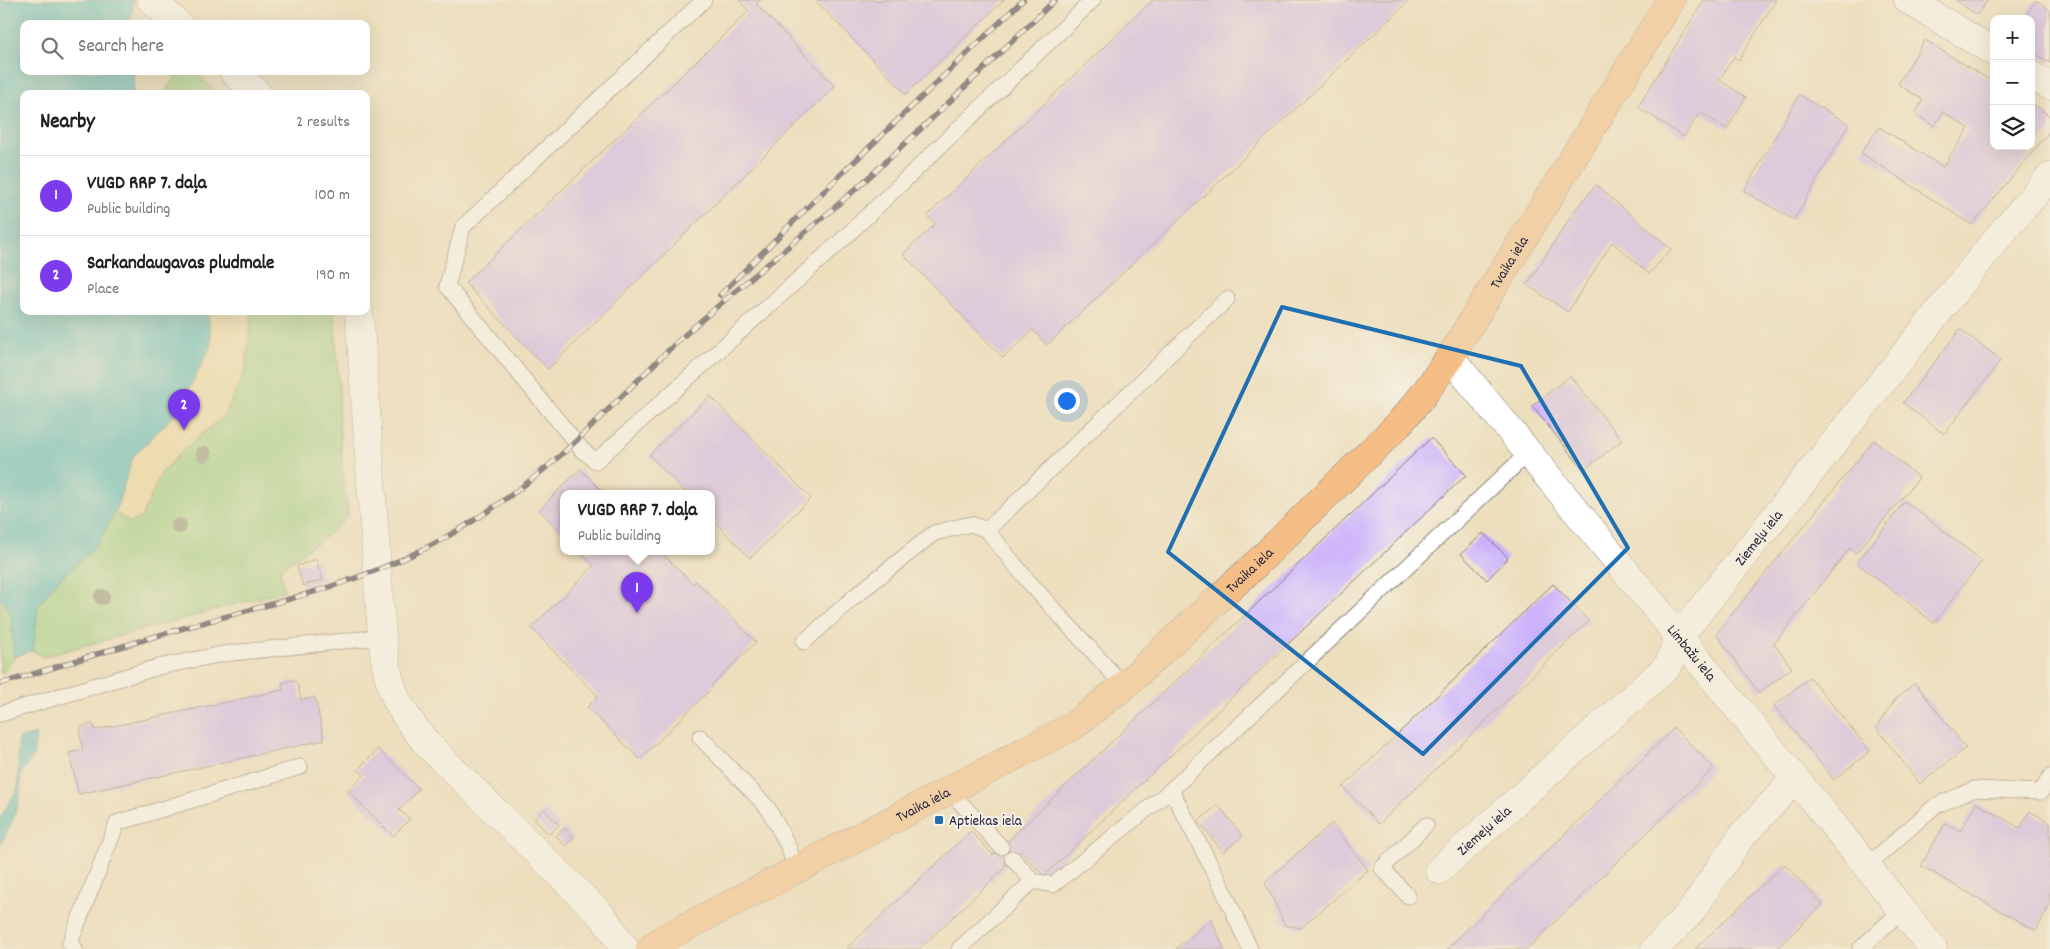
<!DOCTYPE html>
<meta charset="utf-8">
<style>
body{margin:0;font-family:Dekko,sans-serif;background:#f2f2f2;color:#222}
.controls{position:absolute;right:15px;top:15px;display:grid;overflow:hidden;border-radius:10px;box-shadow:0 5px 20px #0002}
.controls button{width:45px;height:45px;display:grid;place-items:center;padding:0;border:0;border-bottom:1px solid #e0e0e0;background:#fff;color:#222;font:25px sans-serif}
.you{position:absolute;left:1066px;top:400px;width:18px;height:18px;margin:-12px;border:4px solid #fff;border-radius:50%;background:#1a73e8;box-shadow:0 0 0 8px #1a73e833}
.badge{display:grid;place-items:center;width:32px;height:32px;border-radius:50%;background:#7c3aed;color:#fff;font-size:16px;font-weight:700}
.pin{position:absolute;translate:-50% -41px;filter:drop-shadow(0 1px 2px #0008)}
.pin::after{content:'';position:absolute;top:26px;width:18px;height:15px;background:inherit;clip-path:polygon(0 0,100% 0,50% 100%)}
.popup{position:absolute;left:560px;top:490px;width:155px;height:65px;box-sizing:border-box;display:grid;place-content:center;border-radius:10px;background:#fff;filter:drop-shadow(0 1px 4px #0005);font-size:16px;white-space:nowrap;color:#767676}
.popup b{font-size:19px;color:#222}
.popup::after{content:'';position:absolute;left:50%;top:100%;margin-left:-10px;border:10px solid transparent;border-top-color:#fff}
.list{margin:0;padding:0;list-style:none}
h2{display:flex;justify-content:space-between;align-items:center;height:65px;margin:0;padding:0 20px;font-size:21px}
h2 small{font-size:16px;font-weight:400;color:#767676}
.list li{display:grid;grid-template-columns:32px 1fr auto;gap:15px;align-items:center;box-sizing:border-box;height:80px;padding:0 20px;border-top:1px solid #e0e0e0}
.list b{display:block;font-size:19px;white-space:nowrap}
.list p{margin:0;font-size:16px;white-space:nowrap;color:#767676}
.list em{font-size:16px;font-style:normal;color:#767676}
.icon{flex:none;width:28px;height:28px;fill:none;stroke:currentColor;stroke-width:2;stroke-linecap:round;stroke-linejoin:round}
.map{position:relative;flex:none;width:2050px;height:949px;overflow:hidden}
.search{position:absolute;background:#fff;box-shadow:0 5px 20px #0002;left:20px;top:20px;width:350px;height:55px;display:flex;align-items:center;gap:12px;box-sizing:border-box;padding:0 18px;border-radius:10px;color:#767676;font-size:19px}
.panel{position:absolute;background:#fff;box-shadow:0 5px 20px #0002;left:20px;top:90px;width:350px;height:225px;border-radius:10px}
.map>svg:first-child{display:block}
</style>
<div class="map">
<svg width="2050" height="949" viewBox="0 0 2050 949">
<rect width="100%" height="100%" fill="#f7f3e8"/>
<filter id="ink" filterUnits="userSpaceOnUse"><feTurbulence type="fractalNoise" baseFrequency=".02" numOctaves="2"/><feDisplacementMap in="SourceGraphic" scale="10" xChannelSelector="R" yChannelSelector="G"/><feConvolveMatrix kernelMatrix="1 2 1 2 8 2 1 2 1" color-interpolation-filters="sRGB"/></filter>
<filter id="wash" filterUnits="userSpaceOnUse"><feTurbulence type="fractalNoise" baseFrequency=".0096" numOctaves="4" result="noise"/><feDisplacementMap in="SourceGraphic" scale="20" xChannelSelector="R" yChannelSelector="G"/><feGaussianBlur stdDeviation="1.12" result="paint"/><feColorMatrix in="noise" values="0 0 0 0 0 0 0 0 0 0 0 0 0 0 0 0 0 1.4 0 .05"/><feComposite in="paint" operator="in"/></filter>
<g filter="url(#wash)">
<rect width="100%" height="100%" fill="#eddfbe"/>
<!-- green -->
<g fill="#98d285" stroke="#5d7a60">
<polygon points="178,71 195,71 218,94 164,94"/>
<polygon points="252,311 334,311 340,400 338,406 344,490 348,506 348,516 330,533 280,569 284,591 43,657 33,651 38,606 55,583 94,549 115,512 130,522 141,518 162,471 191,443 224,416 245,371"/>
<polygon points="0,597 11,614 14,658 4,672 0,673"/>
</g>
<!-- sand -->
<polygon fill="#eeda9e" stroke="#887e6c" points="208,311 252,311 245,371 224,416 191,443 162,471 141,518 130,522 115,512 133,457 177,412 211,345"/>
<!-- water -->
<g fill="#4ebdc4" stroke="#387080">
<polygon points="0,0 134,0 130,24 24,24 24,71 134,71 133,94 24,94 24,311 208,311 211,345 177,412 133,457 115,512 94,549 55,583 38,606 33,651 26,652 14,658 11,614 0,597"/>
<path d="M36,734L33,757L20,775C24,799 11,826 0,845V818L18,788V739Z"/>
</g>
<g id="blocks">
<!-- building -->
<g fill="#cbb1fc">
<polygon points="739,0 761,0 756,4 835,86 548,369 465,283 749,11"/>
<polygon points="815,0 1004,0 906,94"/>
<polygon points="1153,0 1410,0 1047,345 1033,330 1003,358 903,254 935,224 927,216"/>
<polygon points="1704,0 1776,0 1739,60 1734,57 1719,80 1746,97 1727,129 1700,112 1684,137 1638,107"/>
<polygon points="1955,0 1988,0 1977,15"/>
<polygon points="2036,0 2050,10 2050,63 2031,51 2031,19 2023,19"/>
<polygon points="1925,40 1994,83 1994,146 2031,146 2031,103 2050,116 2050,131 1972,225 1861,153 1879,127 1943,167 1969,128 1943,112 1934,126 1915,114 1923,100 1898,84"/>
<polygon points="1799,95 1849,124 1794,220 1744,191"/>
<polygon points="1596,185 1671,249 1649,274 1612,242 1568,312 1527,285 1575,210"/>
<polygon points="1960,329 2001,360 1944,434 1903,403"/>
<polygon points="1570,376 1622,440 1584,470 1532,406"/>
<polygon points="710,396 811,498 750,558 711,518 711,494 687,494 649,455"/>
<polygon points="1431,438 1466,475 1044,876 1020,851 1004,866 1005,868 919,949 846,949 971,831 993,855"/>
<polygon points="1874,440 1919,478 1856,553 1850,548 1774,644 1792,668 1759,693 1716,634"/>
<polygon points="580,469 605,494 563,494 563,534 539,510"/>
<polygon points="1905,501 1982,561 1934,623 1857,563"/>
<polygon points="1483,533 1508,558 1487,580 1461,554"/>
<polygon points="580,552 661,552 693,584 696,581 756,642 711,686 712,688 640,759 587,707 598,696 531,628 594,566"/>
<polygon points="316,559 323,580 303,586 297,566"/>
<polygon points="1553,584 1589,621 1379,824 1343,787"/>
<polygon points="1810,677 1870,751 1834,780 1774,706"/>
<polygon points="294,680 298,685 301,700 315,697 324,740 79,794 78,792 69,753 83,750 80,734 81,727 93,724 95,730 283,690 282,683"/>
<polygon points="1915,683 1966,748 1920,784 1876,727 1896,699"/>
<polygon points="1674,728 1714,768 1527,949 1447,949"/>
<polygon points="378,749 419,789 399,810 410,819 393,836 348,791 364,775 358,769"/>
<polygon points="1976,803 2020,828 2030,811 2050,823 2050,905 2036,931 1921,866 1945,823 1960,831"/>
<polygon points="1218,805 1243,836 1223,852 1198,821"/>
<polygon points="544,809 559,825 549,834 534,819"/>
<polygon points="1332,823 1368,870 1301,928 1285,925 1265,882"/>
<polygon points="565,828 574,838 565,846 556,836"/>
<polygon points="1784,864 1823,904 1776,949 1695,949"/>
<polygon points="1211,919 1224,949 1176,949"/>
</g>
</g>
</g>
<g filter="url(#ink)">
<use href="#blocks" fill-opacity="0" stroke="#88807c" stroke-width="1"/>
<g fill="none" stroke-linecap="round" stroke-linejoin="round">
<!-- service casing -->
<g stroke="#88807c" stroke-width="17">
<g id="service">
<polyline points="704,0 463,227 447,286 582,450 596,461 841,241 1093,0"/>
<polyline points="804,642 854,597 934,533 971,524 987,530"/>
<polyline points="1124,686 1028,581 987,530 1227,299"/>
<polyline points="0,714 158,667 223,654 382,637"/>
<polyline points="700,737 768,808 788,846 797,871"/>
<polyline points="1171,790 1220,883 1250,949"/>
<polyline points="950,791 1001,847"/>
<polyline points="1012,858 1033,881 1053,885 1171,790 1528,453"/>
<polyline points="1867,866 1935,806 1975,789 2041,792 2050,777"/>
<polyline points="1408,896 1382,868 1426,825"/>
<polyline points="75,949 70,943 117,823 300,767"/>
<polyline points="959,949 1033,881"/>
<polyline points="1860,949 1902,910"/>
</g>
</g>
<!-- minor casing -->
<g stroke="#88807c" stroke-width="29">
<g id="minor">
<polyline points="1908,0 1994,52"/>
<polyline points="2031,75 2050,86"/>
<path id="s1" d="M1450,357L1867,866L1933,949"/>
<path id="s2" d="M1439,870L1668,666L1679,637L1994,242L2050,177"/>
<polyline points="1655,949 1690,913 1740,838 1795,779"/>
</g>
</g>
<!-- tertiary casing -->
<g stroke="#88807c" stroke-width="29">
<g id="tertiary">
<polyline points="151,0 178,24"/>
<polyline points="233,71 258,94"/>
<path d="M359,311L382,637C389,691 394,704 429,746L604,918L625,949"/>
</g>
</g>
<!-- primary casing -->
<g stroke="#88807c" stroke-width="29">
<g id="primary">
<path id="s3" d="M650,949L663,939L1073,726L1124,686L1256,564L1397,426L1421,398L1450,357L1671,0"/>
</g>
</g>
<!-- service -->
<use href="#service" stroke="#fff" stroke-width="15"/>
<!-- minor -->
<use href="#minor" stroke="#fff" stroke-width="28"/>
<!-- tertiary -->
<use href="#tertiary" stroke="#fff" stroke-width="28"/>
<!-- primary -->
<use href="#primary" stroke="#f6be87" stroke-width="28"/>
<!-- rail casing -->
<g stroke="#22223b" stroke-width="5.5">
<g id="rail">
<polyline points="720,295 833,182 1023,0"/>
<path d="M0,684C64,665 127,644 191,626C270,604 351,586 424,549C473,524 520,491 562,454C605,415 644,372 687,333C740,286 795,242 849,195C920,132 987,65 1055,0"/>
</g>
</g>
<!-- rail -->
<use href="#rail" stroke="#f7f3e8" stroke-width="4" stroke-dasharray="11" stroke-linecap="butt"/>
</g>
<!-- trees -->
<g fill="#919482">
<circle cx="204" cy="454" r="8"/>
<circle cx="179" cy="526" r="8"/>
<circle cx="102" cy="597" r="8"/>
</g>
</g>
<!-- marked area -->
<path d="M0 0H2050V949H0ZM1282,307L1521,366L1628,548L1423,754L1168,552Z" fill="#eddfbe" fill-opacity=".55" fill-rule="evenodd"/>
<path fill="none" stroke="#1f6fb2" stroke-width="4" stroke-linejoin="round" d="M1282,307L1521,366L1628,548L1423,754L1168,552Z"/>
<!-- markers -->
<rect fill="#1f6fb2" stroke="#f7f3e8" stroke-width="2" x="934" y="815" width="10" height="10" rx="2.5"/>
<g text-anchor="middle" stroke-width="4" stroke-linejoin="round" paint-order="stroke">
<!-- street labels -->
<g font-size="15" fill="#22223b" stroke="#f7f3e8">
<text dy="5" stroke="none"><textPath href="#s3" startOffset="1119">Tvaika iela</textPath></text>
<text dy="5" stroke="none"><textPath href="#s2" startOffset="465">Ziemeļu iela</textPath></text>
<text dy="5" stroke="none"><textPath href="#s3" startOffset="714">Tvaika iela</textPath></text>
<text dy="5" stroke="none"><textPath href="#s1" startOffset="382">Limbažu iela</textPath></text>
<text dy="5" stroke="none"><textPath href="#s3" startOffset="309">Tvaika iela</textPath></text>
<text dy="5" stroke="none"><textPath href="#s2" startOffset="60">Ziemeļu iela</textPath></text>
</g>
<!-- poi labels -->
<g font-size="15" fill="#22223b" stroke="#f7f3e8" text-anchor="start">
<text x="949" y="825">Aptiekas iela</text>
</g>
</g>
</svg>
<div class="controls">
<button>+</button>
<button>−</button>
<button><svg class="icon" aria-label="layers" viewBox="0 0 24 24"><path d="M12 4l9 5-9 5-9-5zM3 14l9 5 9-5"/></svg></button>
</div>
<div class="you"></div>
<div class="pin badge" style="left:637px;top:613px">1</div>
<div class="popup"><b>VUGD RRP 7. daļa</b>Public building</div>
<div class="pin badge" style="left:184px;top:430px">2</div>
<div class="search"><svg class="icon" aria-label="search" viewBox="0 0 24 24"><circle cx="10" cy="10" r="6"/><path d="M15 15l6 6"/></svg>Search here</div>
<section class="panel">
<h2>Nearby<small>2 results</small></h2>
<ul class="list">
<li><span class="badge">1</span><div><b>VUGD RRP 7. daļa</b><p>Public building</p></div><em>100 m</em></li>
<li><span class="badge">2</span><div><b>Sarkandaugavas pludmale</b><p>Place</p></div><em>190 m</em></li>
</ul>
</section>
</div>
